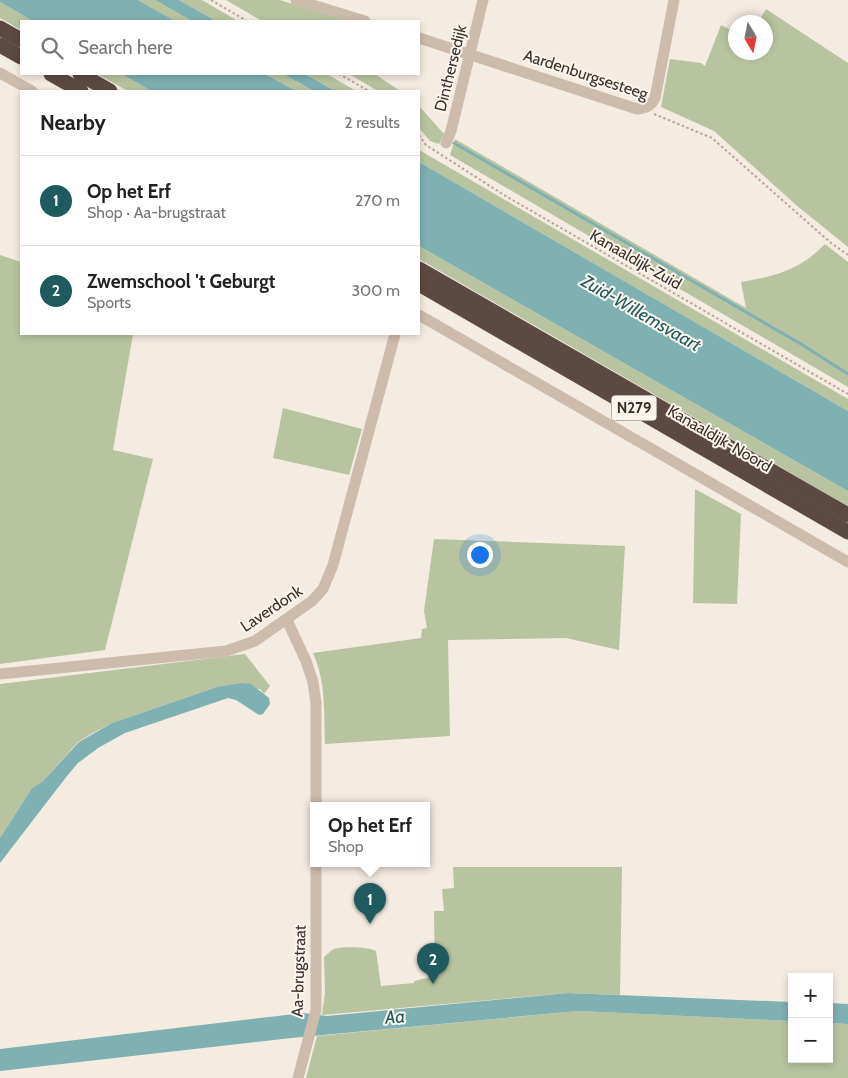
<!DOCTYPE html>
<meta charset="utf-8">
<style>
body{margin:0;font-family:Cabin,sans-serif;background:#f2f2f2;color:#222}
.controls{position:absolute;right:15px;bottom:15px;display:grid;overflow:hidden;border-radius:0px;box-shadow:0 2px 8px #0003}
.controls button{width:45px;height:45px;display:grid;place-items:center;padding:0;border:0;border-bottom:1px solid #e0e0e0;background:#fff;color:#222;font:25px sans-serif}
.compass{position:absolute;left:728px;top:15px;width:45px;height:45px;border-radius:50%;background:#fff;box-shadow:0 2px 8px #0003;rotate:170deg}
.you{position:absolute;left:479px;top:554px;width:18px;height:18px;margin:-12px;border:4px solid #fff;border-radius:50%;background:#1a73e8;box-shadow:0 0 0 8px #1a73e833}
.badge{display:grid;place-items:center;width:32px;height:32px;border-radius:50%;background:#1f5a5e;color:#fff;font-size:16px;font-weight:700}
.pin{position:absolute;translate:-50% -41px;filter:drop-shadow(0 1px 2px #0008)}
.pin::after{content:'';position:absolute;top:26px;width:18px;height:15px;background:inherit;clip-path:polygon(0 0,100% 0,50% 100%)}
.popup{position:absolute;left:310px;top:802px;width:120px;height:65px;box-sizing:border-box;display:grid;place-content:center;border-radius:0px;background:#fff;filter:drop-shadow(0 1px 4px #0005);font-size:16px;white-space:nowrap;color:#767676}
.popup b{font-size:19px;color:#222}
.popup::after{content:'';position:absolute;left:50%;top:100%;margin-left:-10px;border:10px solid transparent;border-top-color:#fff}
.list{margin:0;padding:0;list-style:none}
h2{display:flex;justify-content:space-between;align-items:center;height:65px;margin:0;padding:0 20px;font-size:21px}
h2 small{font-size:16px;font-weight:400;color:#767676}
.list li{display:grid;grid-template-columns:32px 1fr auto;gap:15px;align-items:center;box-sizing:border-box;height:90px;padding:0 20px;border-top:1px solid #e0e0e0}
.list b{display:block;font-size:19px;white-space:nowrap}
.list p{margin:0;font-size:16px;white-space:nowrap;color:#767676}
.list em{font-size:16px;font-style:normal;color:#767676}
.icon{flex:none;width:28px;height:28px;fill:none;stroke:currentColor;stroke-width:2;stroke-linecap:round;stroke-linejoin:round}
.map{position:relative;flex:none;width:848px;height:1078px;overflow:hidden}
.search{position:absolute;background:#fff;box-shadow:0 2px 8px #0003;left:20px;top:20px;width:400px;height:55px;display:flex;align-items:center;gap:12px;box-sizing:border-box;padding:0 18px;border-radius:0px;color:#767676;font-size:19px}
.panel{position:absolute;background:#fff;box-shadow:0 2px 8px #0003;left:20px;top:90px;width:400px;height:245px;border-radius:0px}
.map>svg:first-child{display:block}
</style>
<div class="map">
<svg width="848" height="1078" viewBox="0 0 848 1078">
<rect width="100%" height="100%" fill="#f4ebe1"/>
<!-- green -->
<g fill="#b8c4a0">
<polygon points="138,0 155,0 192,21 175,21"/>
<polygon points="179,0 202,0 238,21 216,21"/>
<polygon points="226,0 280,0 348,21 262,21"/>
<polygon points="0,2 33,21 21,21 21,30 0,18"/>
<polygon points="766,9 848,63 848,247 796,205 714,131 661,107 670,59 701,63 705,66 721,25 735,32 736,52 766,52 766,22 758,22"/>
<polygon points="97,74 122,74 151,91 128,91"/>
<polygon points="265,74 283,74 314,91 296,91"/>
<polygon points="305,74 327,74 356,91 335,91"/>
<polygon points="349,74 375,74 400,91 378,91"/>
<polygon points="419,106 444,134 439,144 430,141 419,128"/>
<path d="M455,139L746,308L741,282C776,276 800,270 825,244L848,262V387L450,155Z"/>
<polygon points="419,150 848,399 848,411 419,162"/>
<polygon points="419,246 848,491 848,506 419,259"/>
<polygon points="0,255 21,262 21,334 133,334 113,450 153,459 105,650 0,664"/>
<polygon points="283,408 362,429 349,475 273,458"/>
<polygon points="695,489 741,514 737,604 693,603"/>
<path d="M434,539L625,546L619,650L566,638L448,640L450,736L325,744C324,713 326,682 313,653L421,638L422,629L427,628L424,611Z"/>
<polygon points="245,654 270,686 264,694 260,689 217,687 112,723 91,734 78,742 43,781 32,788 0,838 0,684"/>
<path d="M453,867H622L620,995L568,993L322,1015L325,993L324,957C327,955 331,950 334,949C341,946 370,947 376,951L381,986L414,983V981L435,976L434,911H444L442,889L454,888Z"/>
<polygon points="578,1011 792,1021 792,1059 829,1059 829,1023 848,1024 848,1078 306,1078 317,1036"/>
</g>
<!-- water -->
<g fill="#7fb0b2">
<polygon points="0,0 138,0 175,21 33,21 0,2"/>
<polygon points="155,0 179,0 216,21 192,21"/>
<polygon points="122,74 265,74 296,91 151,91"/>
<polygon points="283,74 305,74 335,91 314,91"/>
<polygon points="419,162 848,411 848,491 419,246"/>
<polygon points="242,683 251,684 269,698 270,704 263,714 259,715 236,700 228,698 125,733 98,748 78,763 67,776 0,863 0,838 32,788 43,781 79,742 112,723 217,687"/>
<polygon points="568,993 792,1002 792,1021 578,1011 291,1038 0,1071 0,1049 303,1013 327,1016"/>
<polygon points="829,1003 848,1004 848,1024 829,1023"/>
</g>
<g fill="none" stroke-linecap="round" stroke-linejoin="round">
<!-- stream -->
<polyline stroke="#7fb0b2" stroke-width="3" points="454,143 801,344 848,374"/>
<!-- path -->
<g stroke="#b9a596" stroke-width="2" stroke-dasharray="2.5 2.5" stroke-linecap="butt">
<polyline points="211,0 247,21"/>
<polyline points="339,74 369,91"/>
<polyline points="654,114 712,138 831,243 848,255"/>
<polyline points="419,135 426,145 504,195 848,394"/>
</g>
<!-- minor -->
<g stroke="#cdbbac" stroke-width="11">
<polyline points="296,0 365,21"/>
<path d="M419,38L637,109C646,108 651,106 655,98L674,0"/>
<polyline points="0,73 32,91"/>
<polyline points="446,143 451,131 483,0"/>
<polyline points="419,315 848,562"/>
<polyline points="287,620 306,661 313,682 316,703 316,805"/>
<polyline points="0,674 226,651 255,641 312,601 323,589 333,565 395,334"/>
<polyline points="298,1078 316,1010 316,863"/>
</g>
<!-- highway -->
<g stroke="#5c4a42" stroke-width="15">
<polyline points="0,28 21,40"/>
<polyline points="0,45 21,57"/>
<polyline points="51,74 81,91"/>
<polyline points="80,74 110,91"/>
<polyline points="419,269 848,515"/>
<polyline points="419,284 848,532"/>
</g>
</g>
<g text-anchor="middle" stroke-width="4" stroke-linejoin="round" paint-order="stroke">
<!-- shield labels -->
<rect fill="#fbf5ee" stroke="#756b66" stroke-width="1" x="611.5" y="395.5" width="45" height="25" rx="4"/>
<g font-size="15" font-weight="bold" fill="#3b302b">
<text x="634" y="413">N279</text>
</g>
<!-- street labels -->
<g font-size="16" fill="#3b302b" stroke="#fbf5ee">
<text transform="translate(450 68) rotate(-76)" y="6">Dinthersedijk</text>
<text transform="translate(586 74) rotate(18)" y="6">Aardenburgsesteeg</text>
<text transform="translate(636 259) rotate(30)" y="6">Kanaaldijk-Zuid</text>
<text transform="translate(720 438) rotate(30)" y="6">Kanaaldijk-Noord</text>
<text transform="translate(271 608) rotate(-34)" y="6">Laverdonk</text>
<text transform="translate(298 971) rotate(-88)" y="6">Aa-brugstraat</text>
</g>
<!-- water labels -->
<g font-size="18" font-style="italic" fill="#1f5a5e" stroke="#fbf5ee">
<text transform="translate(641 313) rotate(30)" y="6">Zuid-Willemsvaart</text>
<text transform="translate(395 1017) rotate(-5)" y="6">Aa</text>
</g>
</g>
</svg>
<div class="controls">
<button>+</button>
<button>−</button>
</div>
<svg class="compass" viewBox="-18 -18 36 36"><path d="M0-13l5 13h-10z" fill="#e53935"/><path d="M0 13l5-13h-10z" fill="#767676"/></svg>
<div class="you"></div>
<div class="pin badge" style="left:370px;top:924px">1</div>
<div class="popup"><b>Op het Erf</b>Shop</div>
<div class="pin badge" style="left:433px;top:984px">2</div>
<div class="search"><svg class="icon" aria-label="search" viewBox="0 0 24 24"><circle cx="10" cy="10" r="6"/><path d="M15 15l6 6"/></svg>Search here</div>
<section class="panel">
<h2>Nearby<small>2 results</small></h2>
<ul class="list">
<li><span class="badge">1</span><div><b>Op het Erf</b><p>Shop · Aa-brugstraat</p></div><em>270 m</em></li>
<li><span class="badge">2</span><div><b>Zwemschool 't Geburgt</b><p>Sports</p></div><em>300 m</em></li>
</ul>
</section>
</div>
